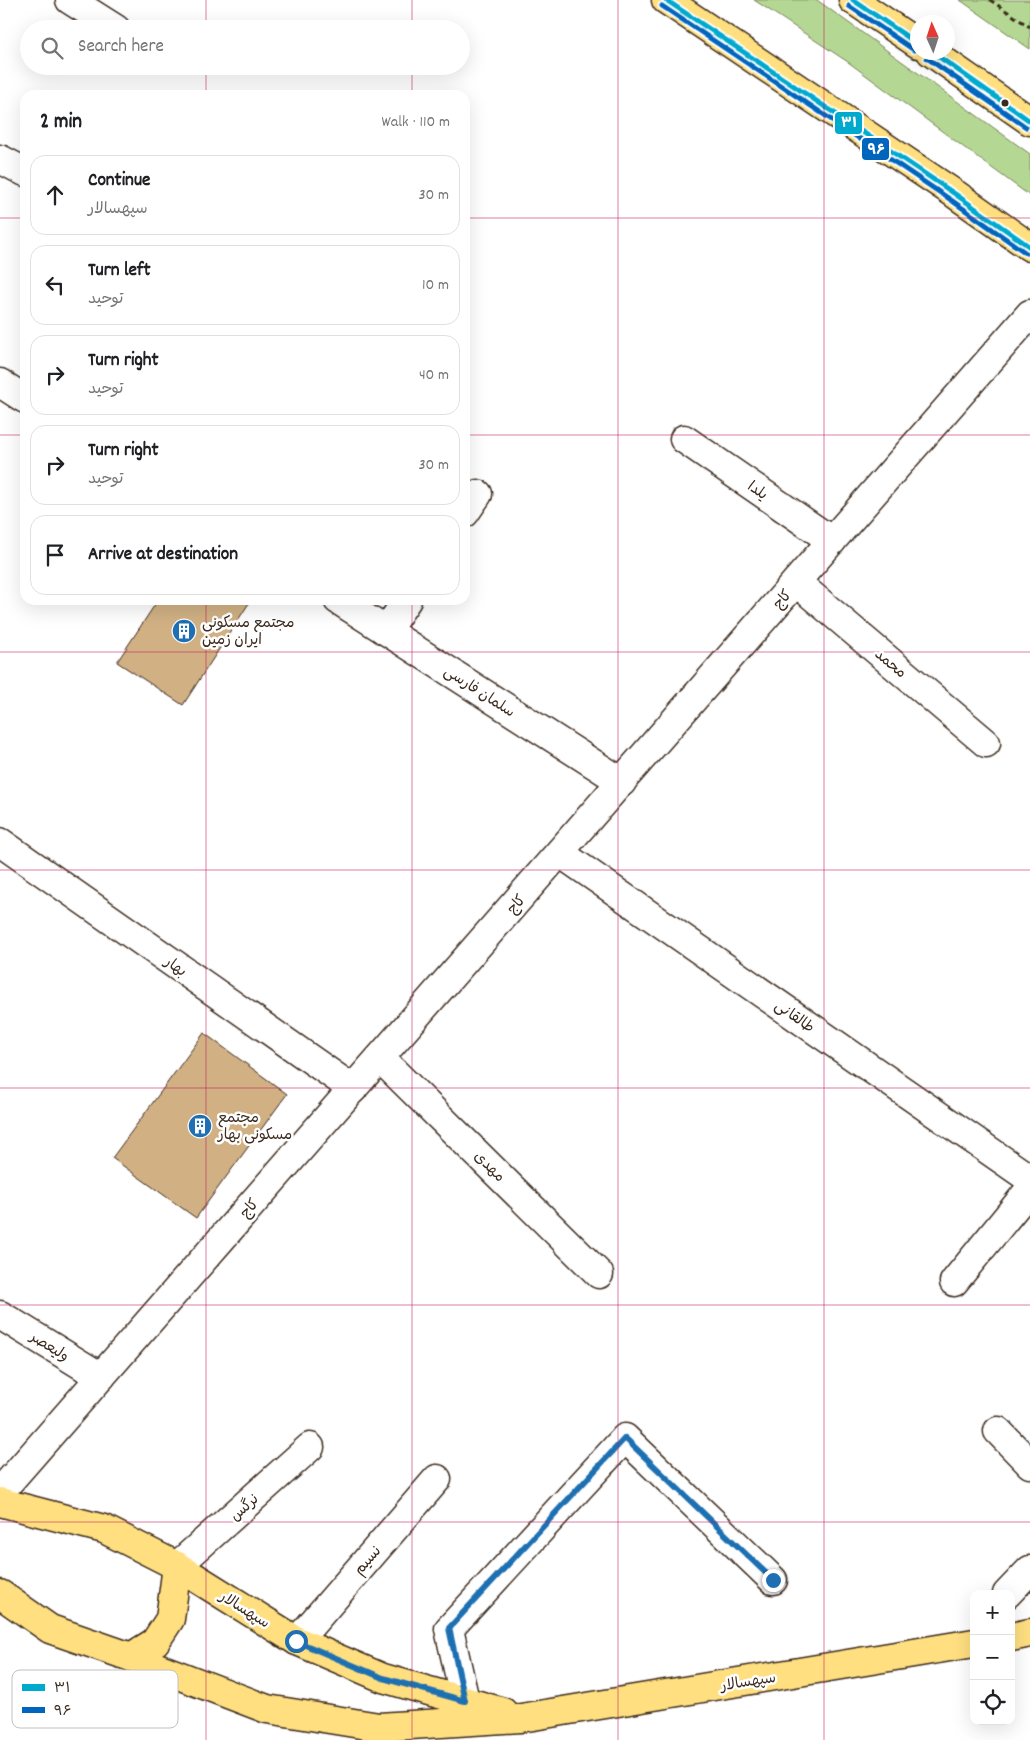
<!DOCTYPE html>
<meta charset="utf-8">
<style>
body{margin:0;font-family:Dekko,"Playpen Sans Arabic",sans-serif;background:#f2f2f2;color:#202124}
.controls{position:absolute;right:15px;bottom:15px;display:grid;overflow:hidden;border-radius:10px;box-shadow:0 5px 20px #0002}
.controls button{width:45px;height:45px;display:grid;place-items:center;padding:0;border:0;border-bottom:1px solid #e0e0e0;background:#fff;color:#202124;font:25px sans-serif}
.compass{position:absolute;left:910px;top:15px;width:45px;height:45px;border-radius:50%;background:#fff;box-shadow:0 5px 20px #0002;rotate:357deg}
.stop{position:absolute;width:15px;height:15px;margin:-11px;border:4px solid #1f6fb2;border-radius:50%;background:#fff}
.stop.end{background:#1f6fb2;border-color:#fff;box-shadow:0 1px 5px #0008}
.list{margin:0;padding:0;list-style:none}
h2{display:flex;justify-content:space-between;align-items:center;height:65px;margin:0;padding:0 20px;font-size:21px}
h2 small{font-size:16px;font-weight:400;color:#757577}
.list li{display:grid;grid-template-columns:32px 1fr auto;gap:15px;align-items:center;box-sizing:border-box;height:80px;margin:0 10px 10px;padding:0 10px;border:1px solid #e0e0e0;border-radius:15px}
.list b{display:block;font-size:19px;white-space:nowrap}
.list p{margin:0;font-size:16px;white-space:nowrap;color:#757577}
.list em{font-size:16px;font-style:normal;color:#757577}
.icon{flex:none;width:28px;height:28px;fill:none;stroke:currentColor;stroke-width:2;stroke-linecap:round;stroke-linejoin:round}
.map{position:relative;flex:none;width:1030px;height:1740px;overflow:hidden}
.search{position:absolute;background:#fff;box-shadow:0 5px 20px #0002;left:20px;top:20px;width:450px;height:55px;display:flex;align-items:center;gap:12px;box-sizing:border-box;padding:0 18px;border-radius:28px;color:#757577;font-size:19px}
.panel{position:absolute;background:#fff;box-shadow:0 5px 20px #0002;left:20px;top:90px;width:450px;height:515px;border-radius:15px}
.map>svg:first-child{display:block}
</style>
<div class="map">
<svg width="1030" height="1740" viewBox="0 0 1030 1740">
<rect width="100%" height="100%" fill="#fff"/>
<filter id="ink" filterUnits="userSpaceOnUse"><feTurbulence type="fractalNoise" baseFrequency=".02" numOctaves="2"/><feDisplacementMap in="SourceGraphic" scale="10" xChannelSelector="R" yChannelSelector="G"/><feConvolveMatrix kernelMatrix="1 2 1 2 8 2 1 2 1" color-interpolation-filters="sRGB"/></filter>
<g filter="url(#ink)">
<!-- green -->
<g fill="#b4d893" stroke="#788158">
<polygon points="754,0 817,0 1030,154 1030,196 848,62"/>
<polygon points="960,0 1030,0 1030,49"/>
</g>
<!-- building -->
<g fill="#d1b184" stroke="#3b2a1e">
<polygon points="158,600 251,600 183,705 117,662"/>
<polygon points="204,1033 287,1094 196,1218 112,1158"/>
</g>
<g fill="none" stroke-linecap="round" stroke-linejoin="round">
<!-- minor casing -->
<g stroke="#3b2a1e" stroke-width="31">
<g id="minor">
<polyline points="70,0 116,29"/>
<polyline points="0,159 25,172"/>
<polyline points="0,383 25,399"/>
<polyline points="684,439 832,541"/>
<polyline points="465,513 478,494"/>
<polyline points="796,582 986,743"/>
<polyline points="338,600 622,782"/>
<polyline points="386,631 407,600"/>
<polyline points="0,842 353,1089"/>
<polyline points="560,853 1030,1179"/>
<polyline points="380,1058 599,1274"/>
<polyline points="954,1282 1030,1189"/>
<polyline points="0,1315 101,1377"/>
<polyline points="998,1431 1030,1464"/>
<polyline points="0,1492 1030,314"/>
<polyline points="177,1566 310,1447"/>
<polyline points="1007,1594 1030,1570"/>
<polyline points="297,1641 437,1479"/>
<polyline points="465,1701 449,1629 625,1438 773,1580"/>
</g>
</g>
<!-- major casing -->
<g stroke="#3b2a1e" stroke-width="31">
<g id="major">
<polyline points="666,0 955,194 1030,247"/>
<polyline points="853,0 918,44"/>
<polyline points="931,52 1030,121"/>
<polyline points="0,1502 104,1529 177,1566 297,1641 383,1678 503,1712"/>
<polyline points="0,1594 50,1629 131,1657 267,1709 379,1727 521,1718 974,1643"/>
<polyline points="1011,1637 1030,1633"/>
<polyline points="131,1657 155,1642 170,1619 177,1566"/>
</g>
</g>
<!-- path -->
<polyline stroke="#3b2a1e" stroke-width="3" stroke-dasharray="5 4" stroke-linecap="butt" points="990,0 1030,27"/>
<!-- minor -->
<use href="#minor" stroke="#fff" stroke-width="28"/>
<!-- major -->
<use href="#major" stroke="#ffdf80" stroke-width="28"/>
<!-- bus-1 casing -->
<g stroke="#fff" stroke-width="9">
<g id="bus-1">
<polyline points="666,0 955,194 1030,247"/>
<polyline points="853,0 918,44"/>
<polyline points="932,52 1030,121"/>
</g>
</g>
<!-- bus-2 casing -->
<g stroke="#fff" stroke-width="9">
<g id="bus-2">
<polyline points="662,6 951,200 1026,253"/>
<polyline points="849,6 914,50"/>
<polyline points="927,58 1026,127"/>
</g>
</g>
<!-- bus-1 -->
<use href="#bus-1" stroke="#00a9ce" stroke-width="5"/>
<!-- bus-2 -->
<use href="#bus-2" stroke="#0065bd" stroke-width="5"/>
</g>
</g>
<g fill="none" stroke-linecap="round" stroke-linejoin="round" filter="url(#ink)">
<!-- route -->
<polyline stroke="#1f6fb2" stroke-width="6" points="296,1641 383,1678 465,1701 449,1628 625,1438 773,1580"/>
</g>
<!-- grid -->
<path fill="none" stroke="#c2185b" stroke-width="1" stroke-opacity="0.55" d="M206,0V29M412,0V29M618,0V1740M824,0V1740M206,66V95M412,66V95M0,218H25M465,218H1030M0,435H25M465,435H1030M206,600V1740M412,600V1740M0,652H1030M0,870H1030M0,1088H1030M0,1305H1030M0,1522H1030"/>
<!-- icons -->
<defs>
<g id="building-disc" transform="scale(1.25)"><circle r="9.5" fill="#1f6fb2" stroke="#fff"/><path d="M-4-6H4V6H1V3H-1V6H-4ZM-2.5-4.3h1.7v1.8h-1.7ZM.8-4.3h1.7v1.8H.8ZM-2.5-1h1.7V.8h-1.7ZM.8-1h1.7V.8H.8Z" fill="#fff"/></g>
</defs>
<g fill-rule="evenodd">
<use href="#building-disc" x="184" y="631"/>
<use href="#building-disc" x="200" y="1126"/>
</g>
<!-- markers -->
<circle fill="#3b2a1e" stroke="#fff" stroke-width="2" cx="1005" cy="103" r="4.5"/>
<g text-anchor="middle" stroke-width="5" stroke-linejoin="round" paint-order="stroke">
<!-- street labels -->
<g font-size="15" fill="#3b2a1e" stroke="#fff">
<text transform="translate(758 490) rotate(35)" y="5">یلدا</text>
<text transform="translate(782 599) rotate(-49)" y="5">کاج</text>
<text transform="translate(891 663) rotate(40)" y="5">محمد</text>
<text transform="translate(480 691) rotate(33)" y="5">سلمان فارسی</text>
<text transform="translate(516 904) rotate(-49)" y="5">کاج</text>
<text transform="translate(176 966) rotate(35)" y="5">بهار</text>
<text transform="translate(795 1016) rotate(35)" y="5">طالقانی</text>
<text transform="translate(490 1166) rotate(45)" y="5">مهدی</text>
<text transform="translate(249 1208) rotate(-49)" y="5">کاج</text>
<text transform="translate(50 1346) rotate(32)" y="5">ولیعصر</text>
<text transform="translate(244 1507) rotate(-42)" y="5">نرگس</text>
<text transform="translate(367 1560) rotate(-49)" y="5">نسیم</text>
<text transform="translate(245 1609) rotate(32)" y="5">سپهسالار</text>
<text transform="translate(748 1681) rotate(-9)" y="5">سپهسالار</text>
</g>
<!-- poi labels -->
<g font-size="15" fill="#3b2a1e" stroke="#fff" text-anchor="start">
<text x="202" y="627">مجتمع مسکونی<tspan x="202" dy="17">ایران زمین</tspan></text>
<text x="218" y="1122">مجتمع<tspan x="218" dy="17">مسکونی بهار</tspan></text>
</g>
</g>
<!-- legend -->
<rect x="12" y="1670" width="166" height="58" rx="8" fill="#fff" stroke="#c4bfbc" stroke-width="1"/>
<rect x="22" y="1684" width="23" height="7" fill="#00a9ce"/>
<rect x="22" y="1707" width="23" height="6" fill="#0065bd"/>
<g font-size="14" fill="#3b2a1e">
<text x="54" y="1692">۳۱</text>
<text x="54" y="1715">۹۶</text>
</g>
<g stroke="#fff" stroke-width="2">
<rect x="834" y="111" width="29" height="24" rx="5" fill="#00a9ce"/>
<rect x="861" y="137" width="29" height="24" rx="5" fill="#0065bd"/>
</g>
<g font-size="14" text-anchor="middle" font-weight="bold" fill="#fff">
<text x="849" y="127">۳۱</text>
<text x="876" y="154">۹۶</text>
</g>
</svg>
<div class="controls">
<button>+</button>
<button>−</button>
<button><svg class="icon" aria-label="locate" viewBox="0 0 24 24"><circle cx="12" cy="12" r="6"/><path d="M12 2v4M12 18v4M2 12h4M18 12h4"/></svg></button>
</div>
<svg class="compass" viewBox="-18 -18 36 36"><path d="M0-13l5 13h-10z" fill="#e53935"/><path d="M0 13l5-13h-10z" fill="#757577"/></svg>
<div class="stop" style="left:296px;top:1641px"></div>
<div class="stop end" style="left:773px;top:1580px"></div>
<div class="search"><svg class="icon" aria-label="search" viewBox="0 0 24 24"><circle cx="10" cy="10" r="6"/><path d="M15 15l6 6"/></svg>Search here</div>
<section class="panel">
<h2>2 min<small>Walk · 110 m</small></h2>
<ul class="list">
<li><svg class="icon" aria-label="ahead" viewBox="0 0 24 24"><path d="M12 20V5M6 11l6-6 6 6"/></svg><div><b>Continue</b><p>سپهسالار</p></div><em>30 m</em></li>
<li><svg class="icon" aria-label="left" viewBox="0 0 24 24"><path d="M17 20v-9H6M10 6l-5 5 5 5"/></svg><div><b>Turn left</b><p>توحید</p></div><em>10 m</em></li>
<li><svg class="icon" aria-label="right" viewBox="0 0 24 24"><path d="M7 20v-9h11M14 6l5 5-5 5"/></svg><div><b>Turn right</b><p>توحید</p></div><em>40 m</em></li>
<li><svg class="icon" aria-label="right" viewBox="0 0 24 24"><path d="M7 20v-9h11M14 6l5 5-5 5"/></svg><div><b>Turn right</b><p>توحید</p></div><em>30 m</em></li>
<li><svg class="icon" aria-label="arrive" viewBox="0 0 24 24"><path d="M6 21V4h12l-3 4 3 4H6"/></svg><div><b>Arrive at destination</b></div></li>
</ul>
</section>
</div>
